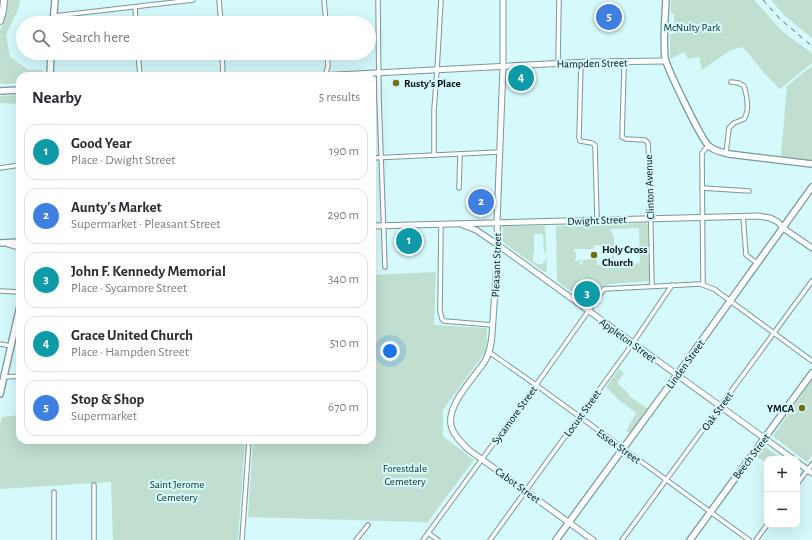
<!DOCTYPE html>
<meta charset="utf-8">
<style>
body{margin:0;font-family:"Alegreya Sans",sans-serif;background:#f7f7f7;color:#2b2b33}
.controls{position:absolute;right:12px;bottom:12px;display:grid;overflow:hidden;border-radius:8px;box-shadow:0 4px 16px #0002}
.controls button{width:36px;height:36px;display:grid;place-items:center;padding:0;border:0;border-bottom:1px solid #e1e1e2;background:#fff;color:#2b2b33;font:20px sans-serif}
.you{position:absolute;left:390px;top:351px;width:14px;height:14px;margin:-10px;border:3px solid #fff;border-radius:50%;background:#1a73e8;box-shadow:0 0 0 6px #1a73e833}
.badge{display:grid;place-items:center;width:26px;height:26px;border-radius:50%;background:#7c3aed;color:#fff;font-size:13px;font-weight:700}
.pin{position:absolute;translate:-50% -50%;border:2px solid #fff;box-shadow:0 1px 4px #0006}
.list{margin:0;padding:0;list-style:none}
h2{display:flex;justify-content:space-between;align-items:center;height:52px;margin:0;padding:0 16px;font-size:17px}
h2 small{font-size:13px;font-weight:400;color:#7c7c81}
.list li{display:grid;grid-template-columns:26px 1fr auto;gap:12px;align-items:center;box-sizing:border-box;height:56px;margin:0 8px 8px;padding:0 8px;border:1px solid #e1e1e2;border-radius:12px}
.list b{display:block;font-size:15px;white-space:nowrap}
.list p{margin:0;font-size:13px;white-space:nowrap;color:#7c7c81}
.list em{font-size:13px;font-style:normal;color:#7c7c81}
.icon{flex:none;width:22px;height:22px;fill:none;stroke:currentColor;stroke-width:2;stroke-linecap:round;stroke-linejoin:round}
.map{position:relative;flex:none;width:812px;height:540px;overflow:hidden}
.search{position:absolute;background:#fff;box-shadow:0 4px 16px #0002;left:16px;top:16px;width:360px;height:44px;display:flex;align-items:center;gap:10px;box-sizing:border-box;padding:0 14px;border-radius:22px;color:#7c7c81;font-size:15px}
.panel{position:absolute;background:#fff;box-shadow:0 4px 16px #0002;left:16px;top:72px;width:360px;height:372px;border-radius:12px}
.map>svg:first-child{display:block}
</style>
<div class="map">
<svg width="812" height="540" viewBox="0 0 812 540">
<rect width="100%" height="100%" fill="#d6f9fc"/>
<!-- green -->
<g fill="#c0dfd0" fill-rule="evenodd">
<polygon points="8,0 20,0 19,7 6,35 10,57 28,70 43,70 42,76 20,76 20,83 3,84 0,83 0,31 6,14"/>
<polygon points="671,0 754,0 782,31 812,53 812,63 780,89 765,74 743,47 731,50 702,70 699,57 688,59 684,52 670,59 670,34 674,34 674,14 671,14"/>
<polygon points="771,0 812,0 812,38 784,15"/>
<polygon points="812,66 812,161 781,156 787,86"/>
<polygon points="20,95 20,104 0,103 0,96"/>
<path d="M645,223L648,224L649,281L610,284L600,289L589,303H587L557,281L556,226ZM639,228L640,263L614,266V238L610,229ZM595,245L612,246V261H610V262L600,263V265H597L596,259L582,260L583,263L581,265L580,263L581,260L575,261V258H576V252H574V249H594Z"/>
<path d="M503,226H545L547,271L546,272H544L503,242ZM536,234H541L542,235H543L544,252H546V260L542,264H537L533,261V253H534V235Z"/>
<polygon points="436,272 434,325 487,328 486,351 443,410 443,436 474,460 427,523 422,522 248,517 253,440 372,440 372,275"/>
<polygon points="619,369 624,373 617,383 629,394 629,396 648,409 630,433 626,431 636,413 618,399 606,387"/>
<polygon points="812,380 812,455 807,462 773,436"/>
<polygon points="20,415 20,440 245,440 238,540 113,540 111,482 0,489 0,424 2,417"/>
<polygon points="764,446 780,458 779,459 767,459 767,463 757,457"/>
</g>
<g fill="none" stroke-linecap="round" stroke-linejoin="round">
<!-- street casing -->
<g stroke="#78989b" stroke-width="5.5">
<g id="street">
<polyline points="219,0 221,23"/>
<polyline points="324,0 326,23"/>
<polyline points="378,0 379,98 385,267"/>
<polyline points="135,7 136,23"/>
<polyline points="54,16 193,0"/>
<polyline points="138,53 140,76"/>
<polyline points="222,53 223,76"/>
<polyline points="581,62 579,138 580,141 592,143 595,145 597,220"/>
<polyline points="627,62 624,69 622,137 626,139 645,140 648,143 650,181 652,286"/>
<polyline points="558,63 559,0"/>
<polyline points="325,76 328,66 327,53"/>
<path d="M726,153L729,128L734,123L744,119C750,110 747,96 744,86L739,83L731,82"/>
<polyline points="434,155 434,110 437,70 441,0"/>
<polyline points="372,158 500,152"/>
<polyline points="0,168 20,165"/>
<polyline points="459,188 460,154"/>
<polyline points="702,188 749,191"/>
<polyline points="743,216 746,255 757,263"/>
<polyline points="441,224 440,311 442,319 444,321 493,325"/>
<polyline points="703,284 702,153 708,146"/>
<polyline points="0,291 20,292"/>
<polyline points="0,344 11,346"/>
<polyline points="489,352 536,385 749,540"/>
<polyline points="4,377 20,376"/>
<polyline points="797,484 812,464"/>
<polyline points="94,485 94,540"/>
<polyline points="54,492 54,540"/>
<polyline points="428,533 438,540"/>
<polyline points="242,540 249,440"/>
<polyline points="356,540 368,525"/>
<polyline points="423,540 536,385 604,289 700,284 714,289 812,361"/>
<polyline points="490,540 633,343 672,285"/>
<polyline points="622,540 812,281"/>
<polyline points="756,540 767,525"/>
</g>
</g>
<!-- secondary casing -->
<g stroke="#78989b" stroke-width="7">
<g id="secondary">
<path d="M503,0V67L497,222L498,245L492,335C491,344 490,353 485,361C474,378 447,404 451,425C453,435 462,443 469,450L593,540"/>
<polyline points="317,76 587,62 666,61"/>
<polyline points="463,225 476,230 498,245 793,459"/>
<polyline points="372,226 758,216 770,218 778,222 783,228 812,248"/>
<polyline points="797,462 812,473"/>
</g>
</g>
<!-- primary casing -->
<g stroke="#78989b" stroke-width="8">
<g id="primary">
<path d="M666,0C665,19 663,39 665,58C667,68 702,141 709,146C714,151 722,152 729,154L812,164"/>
<polyline points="53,23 55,0"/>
<polyline points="50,76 51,53"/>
<polyline points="0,91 20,90"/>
<polyline points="0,243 20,242"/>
<polyline points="9,244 20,247"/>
<polyline points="0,394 20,306"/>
<polyline points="556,540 677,375 812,187"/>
<polyline points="690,540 812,373"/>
</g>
</g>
<!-- highway casing -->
<g stroke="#78989b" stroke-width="8">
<polyline id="highway" points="0,21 3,11 4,0"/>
</g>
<!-- street -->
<use href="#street" stroke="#fff" stroke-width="3.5"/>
<!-- secondary -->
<use href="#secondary" stroke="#fff" stroke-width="5"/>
<!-- primary -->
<use href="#primary" stroke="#fff" stroke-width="5.5"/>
<!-- highway -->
<use href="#highway" stroke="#fff" stroke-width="6"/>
<!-- rail -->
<polyline stroke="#566a6c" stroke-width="1" stroke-dasharray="5 5" stroke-linecap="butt" points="763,0 780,19 812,46"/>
</g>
<!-- markers -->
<g fill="#746e0e" stroke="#d6f9fc" stroke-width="1.5">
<circle cx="396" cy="83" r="4"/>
<circle cx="594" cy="255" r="4"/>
<circle cx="802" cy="408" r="4"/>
</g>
<g text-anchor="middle" stroke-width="4" stroke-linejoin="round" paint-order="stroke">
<!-- park labels -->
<g font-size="11" fill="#053222" stroke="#d6f9fc">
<text x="692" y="31">McNulty Park</text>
<text x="405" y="472">Forestdale<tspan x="405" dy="13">Cemetery</tspan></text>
<text x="177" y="488">Saint Jerome<tspan x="177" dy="13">Cemetery</tspan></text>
</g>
<!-- street labels -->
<g font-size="11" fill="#051011" stroke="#d6f9fc">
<text transform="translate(592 63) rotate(-1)" y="4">Hampden Street</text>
<text transform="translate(649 187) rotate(-92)" y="4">Clinton Avenue</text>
<text transform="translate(597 220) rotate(-2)" y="4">Dwight Street</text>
<text transform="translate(496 265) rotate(-88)" y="4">Pleasant Street</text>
<text transform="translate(628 340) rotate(36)" y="4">Appleton Street</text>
<text transform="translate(685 364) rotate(-54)" y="4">Linden Street</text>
<text transform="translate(717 411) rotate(-54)" y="4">Oak Street</text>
<text transform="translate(582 413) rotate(-54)" y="4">Locust Street</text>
<text transform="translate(514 415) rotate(-54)" y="4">Sycamore Street</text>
<text transform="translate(619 446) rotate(36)" y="4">Essex Street</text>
<text transform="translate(751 456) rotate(-53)" y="4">Beech Street</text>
<text transform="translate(518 485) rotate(36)" y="4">Cabot Street</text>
</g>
<!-- poi labels -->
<g font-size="11" font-weight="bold" fill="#051011" stroke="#d6f9fc" text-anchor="start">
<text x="404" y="87">Rusty's Place</text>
<text x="602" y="253">Holy Cross<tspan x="602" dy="13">Church</tspan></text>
<text x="794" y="412" text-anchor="end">YMCA</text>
</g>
</g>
</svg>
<div class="controls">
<button>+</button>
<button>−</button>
</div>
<div class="you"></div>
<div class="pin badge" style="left:409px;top:241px;background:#0f9aa8">1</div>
<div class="pin badge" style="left:481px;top:202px;background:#3f7fe0">2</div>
<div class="pin badge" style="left:587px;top:294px;background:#0f9aa8">3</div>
<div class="pin badge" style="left:521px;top:78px;background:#0f9aa8">4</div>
<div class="pin badge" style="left:609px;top:17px;background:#3f7fe0">5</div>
<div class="search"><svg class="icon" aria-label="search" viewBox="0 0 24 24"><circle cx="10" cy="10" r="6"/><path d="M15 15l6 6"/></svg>Search here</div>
<section class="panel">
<h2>Nearby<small>5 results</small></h2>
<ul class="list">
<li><span class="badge" style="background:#0f9aa8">1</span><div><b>Good Year</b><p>Place · Dwight Street</p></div><em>190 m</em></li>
<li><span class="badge" style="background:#3f7fe0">2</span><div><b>Aunty's Market</b><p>Supermarket · Pleasant Street</p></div><em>290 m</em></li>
<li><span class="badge" style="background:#0f9aa8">3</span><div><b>John F. Kennedy Memorial</b><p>Place · Sycamore Street</p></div><em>340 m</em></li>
<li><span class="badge" style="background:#0f9aa8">4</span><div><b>Grace United Church</b><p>Place · Hampden Street</p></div><em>510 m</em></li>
<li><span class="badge" style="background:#3f7fe0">5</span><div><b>Stop &amp; Shop</b><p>Supermarket</p></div><em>670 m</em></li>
</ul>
</section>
</div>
